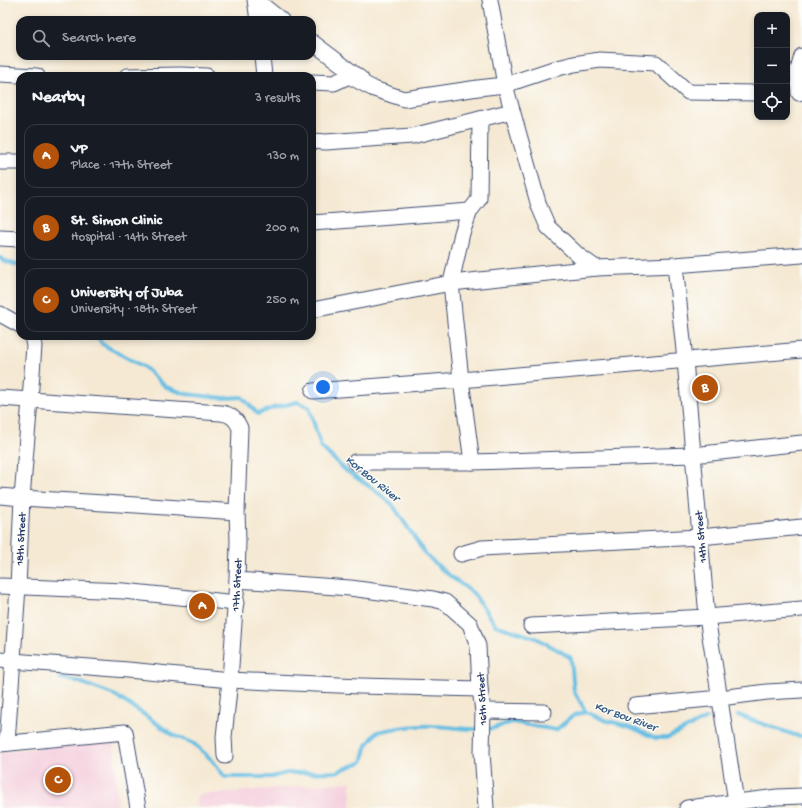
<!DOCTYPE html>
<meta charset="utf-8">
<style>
body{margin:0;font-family:"Gochi Hand",sans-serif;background:#242831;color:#f1f3f6}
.controls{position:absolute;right:12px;top:12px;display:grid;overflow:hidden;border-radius:8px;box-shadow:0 2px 6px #0003}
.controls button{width:36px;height:36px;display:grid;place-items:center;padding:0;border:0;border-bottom:1px solid #363941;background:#171b24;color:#f1f3f6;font:20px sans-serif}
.you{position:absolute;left:323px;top:387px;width:14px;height:14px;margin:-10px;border:3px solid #fff;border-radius:50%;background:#1a73e8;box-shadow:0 0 0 6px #1a73e833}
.badge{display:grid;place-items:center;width:26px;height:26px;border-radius:50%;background:#b45309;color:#fff;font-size:13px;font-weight:700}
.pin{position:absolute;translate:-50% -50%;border:2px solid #fff;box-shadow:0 1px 4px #0006}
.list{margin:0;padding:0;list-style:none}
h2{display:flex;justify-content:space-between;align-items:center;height:52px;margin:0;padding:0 16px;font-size:17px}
h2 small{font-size:13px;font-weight:400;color:#9ea1a6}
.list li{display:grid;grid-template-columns:26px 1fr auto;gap:12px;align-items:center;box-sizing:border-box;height:64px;margin:0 8px 8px;padding:0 8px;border:1px solid #363941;border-radius:12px}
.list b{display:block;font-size:15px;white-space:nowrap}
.list p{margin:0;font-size:13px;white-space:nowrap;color:#9ea1a6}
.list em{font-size:13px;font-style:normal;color:#9ea1a6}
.icon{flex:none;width:22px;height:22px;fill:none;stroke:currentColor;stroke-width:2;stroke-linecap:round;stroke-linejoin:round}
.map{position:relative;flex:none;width:802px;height:808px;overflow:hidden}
.search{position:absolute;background:#171b24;box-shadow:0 2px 6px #0003;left:16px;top:16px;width:300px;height:44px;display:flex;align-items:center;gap:10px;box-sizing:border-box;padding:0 14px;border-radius:12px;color:#9ea1a6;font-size:15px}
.panel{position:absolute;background:#171b24;box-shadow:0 2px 6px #0003;left:16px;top:72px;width:300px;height:268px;border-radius:12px}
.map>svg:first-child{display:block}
</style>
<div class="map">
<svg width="802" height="808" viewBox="0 0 802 808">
<rect width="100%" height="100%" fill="#fdfcf7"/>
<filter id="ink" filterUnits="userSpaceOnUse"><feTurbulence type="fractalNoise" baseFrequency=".025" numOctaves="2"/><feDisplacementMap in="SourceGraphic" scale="8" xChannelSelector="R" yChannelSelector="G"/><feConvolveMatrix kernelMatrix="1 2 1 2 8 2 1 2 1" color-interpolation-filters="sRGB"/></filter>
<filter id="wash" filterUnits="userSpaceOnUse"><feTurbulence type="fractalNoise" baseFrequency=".012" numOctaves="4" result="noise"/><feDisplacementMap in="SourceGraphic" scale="16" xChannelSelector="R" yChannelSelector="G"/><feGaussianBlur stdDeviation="0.9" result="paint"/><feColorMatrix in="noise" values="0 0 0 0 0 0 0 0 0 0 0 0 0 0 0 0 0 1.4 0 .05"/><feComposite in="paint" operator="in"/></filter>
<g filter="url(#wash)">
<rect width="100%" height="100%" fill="#f5e9d3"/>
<!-- built -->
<g fill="#f4cfde">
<polygon points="113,739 118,808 0,808 0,752"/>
<polygon points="351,782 351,808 198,808 197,795"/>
</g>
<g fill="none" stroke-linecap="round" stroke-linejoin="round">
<!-- stream -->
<g stroke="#65bee3" stroke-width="4">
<polyline points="0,258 3,260 20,266"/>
<polyline points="97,336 102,344 144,367 166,387 186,394 224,398 242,397 258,414 273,408 297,402 309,407 321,447 345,470 372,488 392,504 426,555 446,573 473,593 495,625 536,638 558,650 571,658 574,691 586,712 604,720 628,726 655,738 667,738 707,718"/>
<path d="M60,678L79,682L114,695L142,713L173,735L193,743L212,760L225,777H272L286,773L336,772L362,762L367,745L377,732C396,728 414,725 433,726C449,726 463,730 480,729"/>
<polyline points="738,715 777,729 798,736 802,736"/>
<polyline points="486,729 494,728 512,722 556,730 574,715 586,712"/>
</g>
</g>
</g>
<g filter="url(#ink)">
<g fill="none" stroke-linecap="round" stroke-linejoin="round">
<!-- street casing -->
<g stroke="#3c4b70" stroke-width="17">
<g id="street">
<polyline points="255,0 258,20"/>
<polyline points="259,0 262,5 281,20"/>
<polyline points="490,0 505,85 539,206 548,227 579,256 596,268"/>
<polyline points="312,42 361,79"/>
<polyline points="262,56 264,76"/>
<polyline points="0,74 37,76"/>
<polyline points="127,76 180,75 207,76"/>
<polyline points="312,82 334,83 349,76 374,89 404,99 478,88 505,85 550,70 574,64 600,60 656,63 688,92 757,93"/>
<polyline points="799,93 798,70 802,56"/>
<polyline points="312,141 326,142 412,136 512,111"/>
<polyline points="0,162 20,162"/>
<polyline points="312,223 470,211"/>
<polyline points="0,238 20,239"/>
<polyline points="675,265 685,360 707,617 737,808"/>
<polyline points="312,310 451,283 596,268 675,265 802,255"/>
<polyline points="0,314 20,325"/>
<polyline points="313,391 461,380 802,350"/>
<path d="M0,398L221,413C231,414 236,419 240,428L237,512L238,540L237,580L230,680L224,737L225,756"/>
<polyline points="355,462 472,462 693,455 802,443"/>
<polyline points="472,462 461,380 451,283 462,233 470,211 479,199 480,119"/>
<polyline points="0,496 22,498 136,505 237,512"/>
<polyline points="461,554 482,548 700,537 802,527"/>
<polyline points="237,580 350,588 433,599 445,602 452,608 470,624 478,646 480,689 483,711 482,752 486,808"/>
<polyline points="0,586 124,591 236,603"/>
<polyline points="531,626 707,617 802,609"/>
<polyline points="0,660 128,670 230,680 360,686 480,689"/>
<polyline points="635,706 720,698 767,692 802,690"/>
<polyline points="483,711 544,712"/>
<polyline points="7,743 18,587 22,498 30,400 34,346 32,336"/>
<polyline points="0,744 125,732 138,808"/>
<polyline points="687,808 777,797 802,796"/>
</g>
</g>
<!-- street -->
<use href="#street" stroke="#fff" stroke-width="15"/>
</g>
</g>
<g text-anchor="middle" stroke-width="3" stroke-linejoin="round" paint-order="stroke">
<!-- street labels -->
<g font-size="11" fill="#1b2f5e" stroke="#fdfcf7">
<text transform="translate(700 537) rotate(-95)" y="4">14th Street</text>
<text transform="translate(20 539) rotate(-87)" y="4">18th Street</text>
<text transform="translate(236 585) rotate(-87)" y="4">17th Street</text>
<text transform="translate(481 699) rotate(-93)" y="4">16th Street</text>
</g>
<!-- water labels -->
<g font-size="12" font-style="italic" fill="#315a86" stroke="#fdfcf7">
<text transform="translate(373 478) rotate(39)" y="4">Kor Bou River</text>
<text transform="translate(626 716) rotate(20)" y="4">Kor Bou River</text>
</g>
</g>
</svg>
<div class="controls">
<button>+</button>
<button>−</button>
<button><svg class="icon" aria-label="locate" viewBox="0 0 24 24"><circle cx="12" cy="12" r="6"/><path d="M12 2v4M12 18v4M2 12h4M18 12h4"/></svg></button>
</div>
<div class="you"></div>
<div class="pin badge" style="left:202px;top:606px">A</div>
<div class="pin badge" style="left:705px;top:388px">B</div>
<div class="pin badge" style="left:58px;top:780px">C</div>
<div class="search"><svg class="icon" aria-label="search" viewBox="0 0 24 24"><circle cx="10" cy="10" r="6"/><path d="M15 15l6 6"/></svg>Search here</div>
<section class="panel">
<h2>Nearby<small>3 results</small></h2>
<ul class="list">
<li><span class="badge">A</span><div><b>VP</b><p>Place · 17th Street</p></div><em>130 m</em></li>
<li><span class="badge">B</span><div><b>St. Simon Clinic</b><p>Hospital · 14th Street</p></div><em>200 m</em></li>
<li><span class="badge">C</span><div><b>University of Juba</b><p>University · 18th Street</p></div><em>250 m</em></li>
</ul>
</section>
</div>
